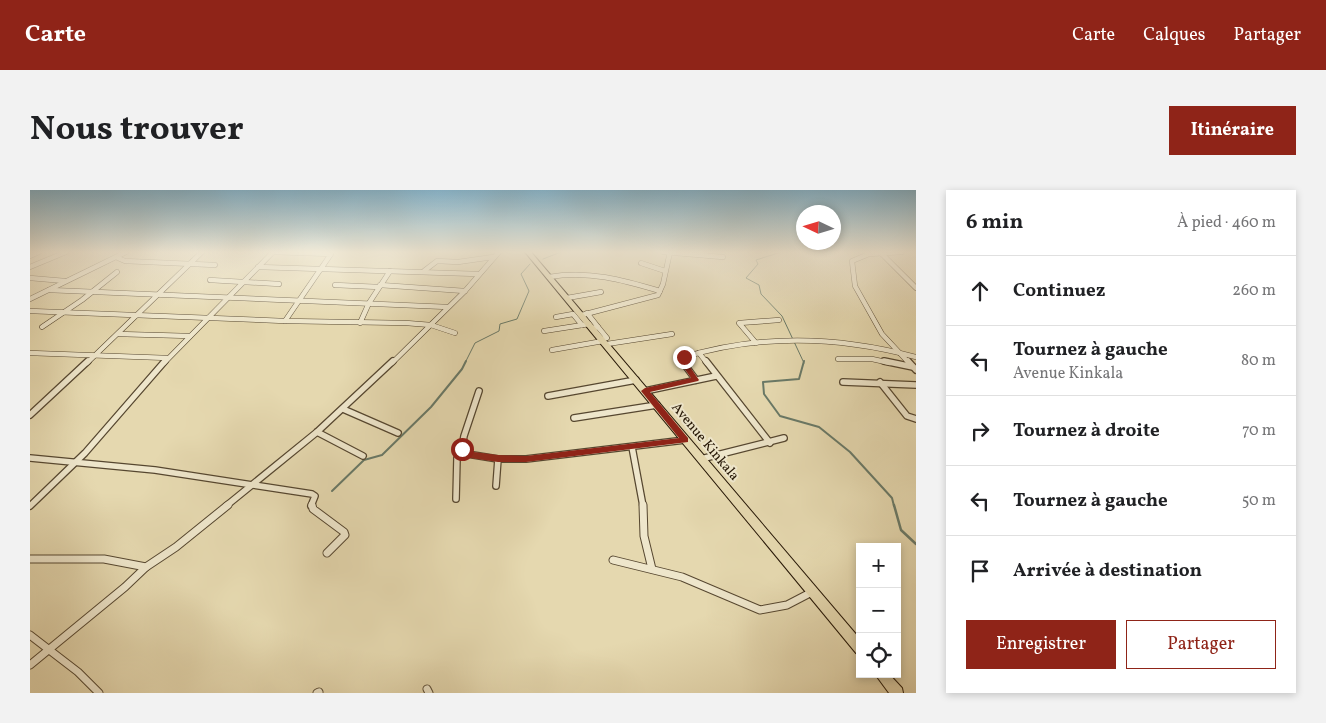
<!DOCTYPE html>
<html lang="fr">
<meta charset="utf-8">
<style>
body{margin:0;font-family:Vollkorn,serif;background:#f2f2f2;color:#202124}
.controls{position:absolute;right:15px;bottom:15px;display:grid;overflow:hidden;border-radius:0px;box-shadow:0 2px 8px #0003}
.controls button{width:45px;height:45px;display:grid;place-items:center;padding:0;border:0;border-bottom:1px solid #e0e0e0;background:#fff;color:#202124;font:25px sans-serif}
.compass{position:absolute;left:766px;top:15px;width:45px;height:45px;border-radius:50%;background:#fff;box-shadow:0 2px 8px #0003;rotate:274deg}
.stop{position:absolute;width:15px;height:15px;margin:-11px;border:4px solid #8f2418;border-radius:50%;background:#fff}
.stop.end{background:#8f2418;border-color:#fff;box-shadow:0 1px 5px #0008}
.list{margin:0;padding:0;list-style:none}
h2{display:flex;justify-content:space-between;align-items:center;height:65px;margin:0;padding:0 20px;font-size:21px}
h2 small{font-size:16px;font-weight:400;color:#757577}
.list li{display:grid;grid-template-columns:32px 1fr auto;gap:15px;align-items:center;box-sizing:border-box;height:70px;padding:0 20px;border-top:1px solid #e0e0e0}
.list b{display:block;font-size:19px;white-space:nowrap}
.list p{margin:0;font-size:16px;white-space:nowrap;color:#757577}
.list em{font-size:16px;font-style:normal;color:#757577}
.actions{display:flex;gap:10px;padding:15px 20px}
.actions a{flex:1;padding:11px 0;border:1px solid #8f2418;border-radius:0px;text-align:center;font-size:18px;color:#8f2418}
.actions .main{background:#8f2418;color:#fff}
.icon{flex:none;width:28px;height:28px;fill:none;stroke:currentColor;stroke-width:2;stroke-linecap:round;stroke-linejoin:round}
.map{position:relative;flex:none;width:886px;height:503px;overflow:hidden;border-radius:0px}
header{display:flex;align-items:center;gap:30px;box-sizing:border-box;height:70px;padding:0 25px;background:#8f2418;color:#fff}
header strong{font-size:24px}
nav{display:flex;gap:28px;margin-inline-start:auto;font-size:18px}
.intro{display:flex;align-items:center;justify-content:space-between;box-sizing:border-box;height:120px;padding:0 30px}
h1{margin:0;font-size:35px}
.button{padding:12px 22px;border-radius:0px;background:#8f2418;color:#fff;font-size:18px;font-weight:700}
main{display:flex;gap:30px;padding:0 30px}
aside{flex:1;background:#fff;border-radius:0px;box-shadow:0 2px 8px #0003}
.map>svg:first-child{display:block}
</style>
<header>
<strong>Carte</strong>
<nav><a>Carte</a><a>Calques</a><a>Partager</a></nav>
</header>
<div class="intro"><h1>Nous trouver</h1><a class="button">Itinéraire</a></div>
<main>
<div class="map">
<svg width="886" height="503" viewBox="0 0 886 503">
<rect width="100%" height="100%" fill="#e5d8af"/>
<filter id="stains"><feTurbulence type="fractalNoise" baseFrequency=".004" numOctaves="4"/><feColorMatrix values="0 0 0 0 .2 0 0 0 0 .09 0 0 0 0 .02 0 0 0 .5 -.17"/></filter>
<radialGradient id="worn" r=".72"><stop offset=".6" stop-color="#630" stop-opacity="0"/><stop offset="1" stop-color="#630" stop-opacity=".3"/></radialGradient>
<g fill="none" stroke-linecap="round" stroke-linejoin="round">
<!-- stream-far2 -->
<g stroke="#697967" stroke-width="1">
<polyline points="751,62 726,70 728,74 716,88 729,95 731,104 752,126 774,173"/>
<polyline points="513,69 531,62"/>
<polyline points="435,173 445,153 469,141 470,134 487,129 499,101 491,84 500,74"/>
</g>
<!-- stream-far1 -->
<g stroke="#697967" stroke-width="2">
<polyline points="774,171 769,189 733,192 734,204 750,226 789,237 820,262 862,308 864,316"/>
<polyline points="302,301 334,270 352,265 401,217 432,179 436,171"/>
</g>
<!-- stream -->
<polyline stroke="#697967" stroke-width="2.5" points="864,315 871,340 886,354"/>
<!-- street-far2 casing -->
<g stroke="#564730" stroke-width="5.5">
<g id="street-far2">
<polyline points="243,62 301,64 255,131"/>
<polyline points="633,62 693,67"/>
<polyline points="850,62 886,98"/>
<polyline points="872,62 839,64 822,71 825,96 852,144 879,173"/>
<polyline points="0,66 9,62"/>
<polyline points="89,66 88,68 95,71 185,75"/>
<polyline points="611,73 635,81"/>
<polyline points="0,77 36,62"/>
<polyline points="228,77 448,84"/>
<polyline points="394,81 407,71 428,72 463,67"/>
<path d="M519,87C558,80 593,90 630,101"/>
<polyline points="0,88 35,91"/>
<polyline points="180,90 249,94"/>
<polyline points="305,95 349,97"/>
<polyline points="350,95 435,101"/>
<polyline points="19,100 418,117"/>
<polyline points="537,108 571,102"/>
<polyline points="0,109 96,62"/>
<polyline points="0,121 255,131 376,133 401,135 425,143"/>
<polyline points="557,123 568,137"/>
<polyline points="552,125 628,105 633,94 640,62"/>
<polyline points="526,127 543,124 552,135"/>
<polyline points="330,133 339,113 360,81"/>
<polyline points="12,137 52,110 87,82"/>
<polyline points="563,138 568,137 577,148 572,149"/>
<polyline points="514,141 559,134"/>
<polyline points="88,144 160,146"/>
<polyline points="726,153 709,133 749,130"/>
<polyline points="577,154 642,144"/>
<polyline points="522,160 573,151"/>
<polyline points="0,163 138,168"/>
<polyline points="669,163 677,173"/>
<polyline points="808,169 842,169 860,173"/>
<polyline points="57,173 172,62"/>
<polyline points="134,173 243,62"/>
<polyline points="362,173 435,101 469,62"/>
<path d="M653,173L651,168C728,144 809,146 886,167"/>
</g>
</g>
<!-- street-far1 casing -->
<g stroke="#564730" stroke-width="8">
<g id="street-far1">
<polyline points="652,171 666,190"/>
<polyline points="676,171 740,253"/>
<polyline points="854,171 883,177"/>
<polyline points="878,171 886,180"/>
<polyline points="813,192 886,195"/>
<polyline points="850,192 877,226 886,229"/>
<polyline points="449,201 434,246 431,263 468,269"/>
<polyline points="615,201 686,186"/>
<polyline points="518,206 606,190"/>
<polyline points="313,219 368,243"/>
<polyline points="0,225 58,171"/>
<polyline points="544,228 627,215"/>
<polyline points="287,242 333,266"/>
<polyline points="602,257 613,316"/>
<polyline points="0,268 125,280 282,304 285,306 281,316"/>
<polyline points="671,269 754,248"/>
<polyline points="466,296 468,269 496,269 655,250"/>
<polyline points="426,309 427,268 431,263"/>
<polyline points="0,316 55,263 135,171"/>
<polyline points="196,316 287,242 363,171"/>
</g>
</g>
<!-- street casing -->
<g stroke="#564730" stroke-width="9">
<g id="street">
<polyline points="282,315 283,319 314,342 315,345 297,363"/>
<polyline points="613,315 614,346 622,379"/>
<polyline points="0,369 74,369 116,377 146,357 198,315"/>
<polyline points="583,370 652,387 730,420 757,415 782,402"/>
<polyline points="0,445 48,482 69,503"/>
<polyline points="0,475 95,397 116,377"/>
<polyline points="397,499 399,503"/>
<polyline points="287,503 289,502"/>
</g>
</g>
<!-- primary casing -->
<g stroke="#261706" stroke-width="2">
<g id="primary">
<polygon points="495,62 501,62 830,449 830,465 826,463"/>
<polygon points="845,484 859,484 872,498 873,503 859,503"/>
</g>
</g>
<!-- street-far2 -->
<use href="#street-far2" stroke="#eee6cb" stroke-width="4.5"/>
<!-- street-far1 -->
<use href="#street-far1" stroke="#eee6cb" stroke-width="5.5"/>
<!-- street -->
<use href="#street" stroke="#eee6cb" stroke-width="7"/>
<!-- primary -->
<use href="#primary" fill="#e5d8af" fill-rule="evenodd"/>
</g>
<!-- sky -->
<linearGradient id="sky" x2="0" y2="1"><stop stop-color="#87b6ce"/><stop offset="0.47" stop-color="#f3eddb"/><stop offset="1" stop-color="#f3eddb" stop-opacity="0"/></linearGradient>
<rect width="886" height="132" fill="url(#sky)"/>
<!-- route -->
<polygon fill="#8f2418" points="651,165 656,165 656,171 669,190 668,191 620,202 658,248 658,252 496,272 468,272 433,267 427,263 429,257 435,257 436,261 468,265 496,266 649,248 611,201 615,198 661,188 649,171 648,168"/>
<g text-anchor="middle" stroke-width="4" stroke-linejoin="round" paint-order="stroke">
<!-- street labels -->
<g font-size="14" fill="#261706" stroke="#eee6cb">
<text transform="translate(676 251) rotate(50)" y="5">Avenue Kinkala</text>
</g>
</g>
<rect width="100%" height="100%" filter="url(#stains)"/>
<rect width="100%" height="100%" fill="url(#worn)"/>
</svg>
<div class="controls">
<button>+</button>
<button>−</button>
<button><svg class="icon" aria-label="locate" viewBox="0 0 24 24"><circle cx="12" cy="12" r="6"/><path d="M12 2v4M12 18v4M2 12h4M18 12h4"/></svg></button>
</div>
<svg class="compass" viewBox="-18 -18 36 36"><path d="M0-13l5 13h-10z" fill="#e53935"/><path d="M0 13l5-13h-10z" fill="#757577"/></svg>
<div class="stop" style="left:432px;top:259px"></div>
<div class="stop end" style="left:654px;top:167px"></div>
</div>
<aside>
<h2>6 min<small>À pied · 460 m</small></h2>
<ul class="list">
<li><svg class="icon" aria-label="ahead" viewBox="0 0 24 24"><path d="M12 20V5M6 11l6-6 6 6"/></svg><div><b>Continuez</b></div><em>260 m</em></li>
<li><svg class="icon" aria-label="left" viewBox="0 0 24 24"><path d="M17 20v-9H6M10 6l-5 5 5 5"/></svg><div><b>Tournez à gauche</b><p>Avenue Kinkala</p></div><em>80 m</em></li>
<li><svg class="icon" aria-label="right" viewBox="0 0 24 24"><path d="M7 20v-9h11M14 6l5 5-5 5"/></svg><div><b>Tournez à droite</b></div><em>70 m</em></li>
<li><svg class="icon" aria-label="left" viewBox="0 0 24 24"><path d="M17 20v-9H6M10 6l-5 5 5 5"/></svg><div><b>Tournez à gauche</b></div><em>50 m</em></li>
<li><svg class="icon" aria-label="arrive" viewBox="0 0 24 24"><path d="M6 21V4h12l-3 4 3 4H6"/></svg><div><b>Arrivée à destination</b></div></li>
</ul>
<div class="actions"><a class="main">Enregistrer</a><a>Partager</a></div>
</aside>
</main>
